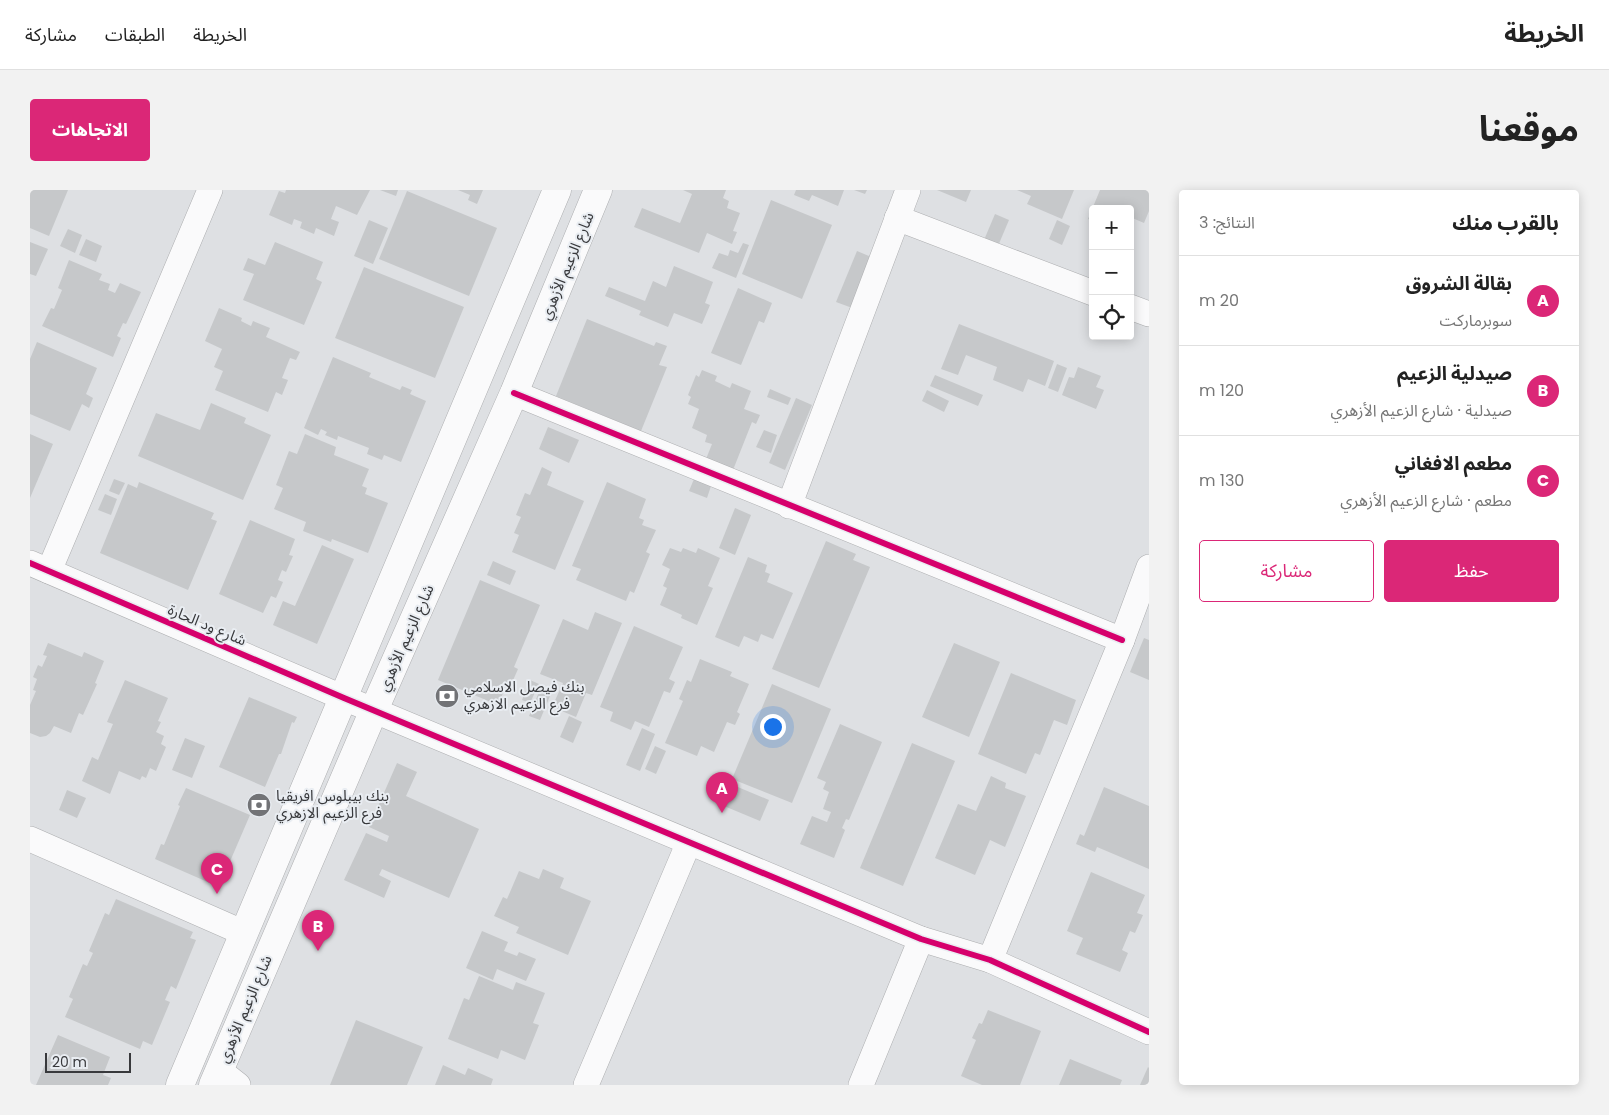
<!DOCTYPE html>
<html lang="ar">
<meta charset="utf-8">
<style>
body{margin:0;font-family:Poppins,"Noto Sans Arabic",sans-serif;background:#f2f2f2;color:#222;direction:rtl}
.controls{position:absolute;right:15px;top:15px;display:grid;overflow:hidden;border-radius:5px;box-shadow:0 2px 12px #0003}
.controls button{width:45px;height:45px;display:grid;place-items:center;padding:0;border:0;border-bottom:1px solid #e0e0e0;background:#fff;color:#222;font:25px sans-serif}
.scale{position:absolute;left:15px;bottom:12px;width:86px;box-sizing:border-box;padding-left:5px;border:2px solid #38393c;border-top:0;font-size:14px;line-height:18px;white-space:nowrap;color:#38393c;-webkit-text-stroke:4px #e9edf2;paint-order:stroke}
.you{position:absolute;left:742px;top:536px;width:18px;height:18px;margin:-12px;border:4px solid #fff;border-radius:50%;background:#1a73e8;box-shadow:0 0 0 8px #1a73e833}
.badge{display:grid;place-items:center;width:32px;height:32px;border-radius:50%;background:#db2777;color:#fff;font-size:16px;font-weight:700}
.pin{position:absolute;translate:-50% -41px;filter:drop-shadow(0 1px 2px #0008)}
.pin::after{content:'';position:absolute;top:26px;width:18px;height:15px;background:inherit;clip-path:polygon(0 0,100% 0,50% 100%)}
.list{margin:0;padding:0;list-style:none}
h2{display:flex;justify-content:space-between;align-items:center;height:65px;margin:0;padding:0 20px;font-size:21px}
h2 small{font-size:16px;font-weight:400;color:#767676}
.list li{display:grid;grid-template-columns:32px 1fr auto;gap:15px;align-items:center;box-sizing:border-box;height:90px;padding:0 20px;border-top:1px solid #e0e0e0}
.list b{display:block;font-size:19px;white-space:nowrap}
.list p{margin:0;font-size:16px;white-space:nowrap;color:#767676}
.list em{font-size:16px;font-style:normal;color:#767676}
.actions{display:flex;gap:10px;padding:15px 20px}
.actions a{flex:1;padding:11px 0;border:1px solid #db2777;border-radius:5px;text-align:center;font-size:18px;color:#db2777}
.actions .main{background:#db2777;color:#fff}
.icon{flex:none;width:28px;height:28px;fill:none;stroke:currentColor;stroke-width:2;stroke-linecap:round;stroke-linejoin:round}
.map{position:relative;flex:none;width:1119px;height:895px;overflow:hidden;direction:ltr;border-radius:5px}
header{display:flex;align-items:center;gap:30px;box-sizing:border-box;height:70px;padding:0 25px;background:#fff;border-bottom:1px solid #e0e0e0}
header strong{font-size:24px}
nav{display:flex;gap:28px;margin-inline-start:auto;font-size:18px}
.intro{display:flex;align-items:center;justify-content:space-between;box-sizing:border-box;height:120px;padding:0 30px}
h1{margin:0;font-size:35px}
.button{padding:12px 22px;border-radius:5px;background:#db2777;color:#fff;font-size:18px;font-weight:700}
main{display:flex;gap:30px;padding:0 30px}
aside{flex:1;background:#fff;border-radius:5px;box-shadow:0 2px 12px #0003}
.map>svg:first-child{display:block}
</style>
<header>
<strong>الخريطة</strong>
<nav><a>الخريطة</a><a>الطبقات</a><a>مشاركة</a></nav>
</header>
<div class="intro"><h1>موقعنا</h1><a class="button">الاتجاهات</a></div>
<main>
<aside>
<h2>بالقرب منك<small>النتائج: 3</small></h2>
<ul class="list">
<li><span class="badge">A</span><div><b>بقالة الشروق</b><p>سوبرماركت</p></div><em>20 m</em></li>
<li><span class="badge">B</span><div><b>صيدلية الزعيم</b><p>صيدلية · شارع الزعيم الأزهري</p></div><em>120 m</em></li>
<li><span class="badge">C</span><div><b>مطعم الافغاني</b><p>مطعم · شارع الزعيم الأزهري</p></div><em>130 m</em></li>
</ul>
<div class="actions"><a class="main">حفظ</a><a>مشاركة</a></div>
</aside>
<div class="map">
<svg width="1119" height="895" viewBox="0 0 1119 895">
<rect width="100%" height="100%" fill="#dee0e3"/>
<!-- building -->
<g fill="#c6c8ca">
<polygon points="0,0 38,0 19,46 0,38"/>
<polygon points="256,0 340,0 327,25 306,16 301,29 309,32 304,46 286,38 284,44 270,38 272,32 264,29 262,35 239,25 249,1 255,3"/>
<polygon points="350,0 368,0 366,6"/>
<polygon points="428,0 453,0 447,14 438,10 440,5"/>
<polygon points="653,0 696,0 693,8 699,11 697,18 710,23 703,41 707,42 702,54 677,43 669,63 604,37 612,18 650,33 662,4"/>
<polygon points="766,0 814,0 808,16 782,5 779,11 764,5"/>
<polygon points="824,0 837,0 835,4"/>
<polygon points="907,0 941,0 936,12"/>
<polygon points="987,0 1044,0 1032,29 997,14 1001,6"/>
<polygon points="1070,0 1119,0 1119,21 1114,33 1100,27 1100,19 1063,19 1063,31 1058,29"/>
<polygon points="377,1 467,38 439,106 349,69"/>
<polygon points="741,10 802,35 772,109 712,84"/>
<polygon points="965,24 979,30 968,56 954,50"/>
<polygon points="339,30 358,38 343,74 324,66"/>
<polygon points="1027,30 1040,36 1032,55 1019,49"/>
<polygon points="38,39 52,45 45,63 30,56"/>
<polygon points="56,49 72,56 66,72 49,65"/>
<polygon points="0,52 18,59 6,86 0,84"/>
<polygon points="245,52 293,72 286,89 292,92 274,135 213,110 224,84 213,80 218,68 235,75"/>
<polygon points="713,53 719,55 706,88 682,78 689,63 698,66 700,60 708,63"/>
<polygon points="827,61 846,69 825,119 806,112"/>
<polygon points="39,70 72,84 69,90 80,94 78,100 85,103 90,93 111,102 96,134 93,133 87,146 91,148 83,167 12,136 21,118 24,119 32,100 28,98"/>
<polygon points="644,76 683,92 675,113 680,115 672,134 644,123 638,137 609,125 611,121 575,106 579,97 615,111 623,91 636,97"/>
<polygon points="334,77 434,117 405,188 305,148"/>
<polygon points="708,98 742,113 734,133 729,131 711,175 681,163"/>
<polygon points="189,118 212,128 211,131 221,136 223,131 240,138 236,147 270,162 266,170 260,168 252,188 258,190 252,205 246,202 238,222 185,200 193,181 184,177 192,159 175,151"/>
<polygon points="557,129 624,156 626,152 637,156 629,175 637,177 611,241 526,206"/>
<polygon points="929,134 1024,171 1015,196 998,189 993,202 963,190 967,177 936,165 928,185 911,179"/>
<polygon points="7,152 67,178 56,204 63,208 59,218 52,214 40,241 0,224 0,169"/>
<polygon points="303,167 341,183 339,187 370,200 372,196 382,200 380,204 396,211 371,272 354,265 352,270 337,264 339,258 308,246 307,250 295,245 297,242 291,239 288,245 274,238"/>
<polygon points="1027,174 1037,178 1028,202 1018,198"/>
<polygon points="1048,177 1071,186 1066,197 1074,200 1066,219 1032,205 1039,187 1044,188"/>
<polygon points="672,180 687,186 685,191 700,198 702,193 721,201 714,219 730,225 726,234 722,232 703,280 676,269 682,254 675,252 677,245 662,238 669,219 658,214 661,207 658,205 666,185 669,187"/>
<polygon points="905,185 953,205 948,216 900,196"/>
<polygon points="740,199 761,208 758,215 737,207"/>
<polygon points="897,200 919,211 914,222 892,211"/>
<polygon points="766,208 782,215 755,280 739,273"/>
<polygon points="181,213 216,228 214,233 241,245 213,310 108,266 126,223 170,240"/>
<polygon points="518,237 549,250 539,273 509,259"/>
<polygon points="734,240 747,245 741,263 726,257"/>
<polygon points="0,244 23,254 0,308"/>
<polygon points="275,244 306,257 304,265 339,279 332,296 337,298 335,304 358,313 338,363 302,349 301,352 273,341 276,332 244,319 253,298 246,295 259,261 267,264"/>
<polygon points="512,277 522,282 517,295 554,311 525,380 482,362 489,345 484,343 491,327 486,325 495,303 500,305"/>
<polygon points="84,289 95,293 89,305 79,301"/>
<polygon points="664,289 681,296 677,308 659,301"/>
<polygon points="109,292 184,323 181,329 187,331 158,400 70,363 98,294 107,298"/>
<polygon points="577,292 616,309 609,328 614,330 612,335 626,340 616,362 620,364 604,403 600,401 596,411 546,390 551,379 542,376"/>
<polygon points="75,304 87,309 81,325 68,320"/>
<polygon points="705,318 721,325 705,365 689,358"/>
<polygon points="220,330 265,349 259,365 263,366 256,382 252,380 248,390 253,392 246,408 241,406 233,423 189,404"/>
<polygon points="796,351 826,364 823,370 840,377 789,498 742,479"/>
<polygon points="292,355 324,369 287,454 243,435 253,411 265,416"/>
<polygon points="640,358 651,362 653,358 666,363 668,358 690,368 678,396 683,398 667,435 651,428 652,425 630,415 637,398 633,396 640,379 632,375"/>
<polygon points="718,367 737,375 735,382 740,384 737,392 763,403 743,449 731,444 728,452 714,446 709,457 685,447"/>
<polygon points="463,371 486,381 480,395 457,385"/>
<polygon points="450,390 510,415 484,477 488,479 481,495 477,494 468,515 408,490"/>
<polygon points="565,422 592,433 562,505 556,503 546,527 522,517 533,493 510,484 533,429 558,440"/>
<polygon points="604,436 653,457 639,489 645,492 640,503 634,501 619,537 605,531 601,540 580,531 583,522 570,517"/>
<polygon points="1114,448 1119,450 1119,490 1100,482"/>
<polygon points="18,453 52,467 54,462 74,471 65,493 67,494 53,525 49,523 41,543 24,536 20,543 16,546 10,547 0,543 0,515 6,501 3,500 7,489 3,487 8,475 12,477 17,466 13,465"/>
<polygon points="924,453 970,472 939,547 892,527"/>
<polygon points="670,469 702,482 700,486 719,494 707,522 710,524 705,535 697,532 684,562 671,556 667,566 635,553 653,511 649,509 657,490 661,492"/>
<polygon points="981,483 1046,510 1037,535 1024,530 1010,565 1005,563 996,584 948,564"/>
<polygon points="95,490 138,508 128,531 131,532 126,542 134,546 131,554 136,557 126,581 120,578 116,588 112,586 110,590 89,581 80,604 52,591 62,567 68,570 83,534 77,532"/>
<polygon points="500,490 509,494 500,513 492,510"/>
<polygon points="742,494 801,519 762,613 702,589"/>
<polygon points="509,502 520,506 510,530 499,526"/>
<polygon points="219,507 267,527 264,533 262,532 251,564 249,564 235,597 189,577"/>
<polygon points="539,526 552,532 543,553 530,547"/>
<polygon points="810,534 852,552 819,630 816,629 812,638 815,640 804,668 770,654 782,626 797,632 801,622 793,619 799,602 793,599 796,592 787,588"/>
<polygon points="612,538 625,544 610,581 596,575"/>
<polygon points="155,548 175,556 162,588 142,580"/>
<polygon points="882,553 925,571 873,696 830,678"/>
<polygon points="625,556 636,561 626,584 615,579"/>
<polygon points="367,573 387,582 376,606 449,639 419,708 352,679 349,685 361,691 354,708 314,690 336,643 357,652 359,646 339,637"/>
<polygon points="961,586 976,593 975,598 996,606 975,657 960,650 945,685 905,668 928,614 946,621"/>
<polygon points="703,595 739,610 730,631 694,616"/>
<polygon points="1074,597 1119,616 1119,679 1067,657 1065,662 1046,654 1050,644 1054,646"/>
<polygon points="156,598 220,625 189,697 125,669 131,654 134,655 150,616 148,615"/>
<polygon points="37,600 56,608 47,628 29,620"/>
<polygon points="513,679 534,688 530,698 561,711 538,765 486,743 489,737 464,726 473,707 477,709 489,681 509,689"/>
<polygon points="1061,682 1115,705 1107,723 1113,725 1105,743 1100,741 1092,760 1098,763 1090,782 1046,764 1053,748 1037,741"/>
<polygon points="86,709 163,742 160,748 166,750 146,799 141,796 135,810 140,812 122,855 113,851 110,859 35,827 43,809 39,807 53,774 57,776 63,763 59,761 75,723 79,725"/>
<polygon points="452,741 478,752 474,761 487,766 489,762 506,769 496,791 467,779 463,790 436,778"/>
<polygon points="449,786 483,800 486,792 515,803 503,833 509,835 495,870 471,860 468,869 418,849 434,808 439,810"/>
<polygon points="958,820 1011,841 990,895 952,895 931,886 946,850 942,848 949,833 952,834"/>
<polygon points="326,830 393,857 377,895 300,895"/>
<polygon points="28,845 80,867 73,885 81,888 78,895 6,895"/>
<polygon points="1040,869 1092,890 1090,895 1029,895"/>
<polygon points="413,875 435,885 438,878 463,889 461,895 405,895"/>
<polygon points="1118,877 1119,878 1119,895 1110,895"/>
</g>
<g fill="none" stroke-linecap="round" stroke-linejoin="round">
<!-- minor casing -->
<g stroke="#adaeb0" stroke-width="26">
<g id="minor">
<polyline points="867,28 1063,103"/>
<polyline points="1100,117 1119,124"/>
<polyline points="484,203 1092,450"/>
<polyline points="759,316 878,0"/>
<polyline points="0,373 314,508 891,749 960,770 1119,842"/>
<polyline points="19,381 180,0"/>
<polyline points="0,649 214,743"/>
<polyline points="960,770 1092,450 1119,377"/>
<polyline points="189,880 208,895"/>
<polyline points="556,895 659,652"/>
<polyline points="831,895 891,749"/>
</g>
</g>
<!-- primary casing -->
<g stroke="#adaeb0" stroke-width="29">
<g id="primary">
<polyline points="150,895 527,0"/>
<polyline points="183,895 344,520 484,203 568,0"/>
</g>
</g>
<!-- minor -->
<use href="#minor" stroke="#fafafb" stroke-width="25"/>
<!-- primary -->
<use href="#primary" stroke="#fafafb" stroke-width="28"/>
<!-- cycleway casing -->
<g stroke="#e9edf2" stroke-width="9">
<g id="cycleway">
<polyline points="484,203 1092,450"/>
<polyline points="0,373 314,508 891,749 960,770 1119,842"/>
</g>
</g>
<!-- cycleway -->
<use href="#cycleway" stroke="#d6006c" stroke-width="6"/>
</g>
<!-- icons -->
<defs>
<g id="bank-disc" transform="scale(1.25)"><circle r="9.5" fill="#727376" stroke="#e9edf2"/><path d="M-6-4H6V4H-6ZM0-2.3a2.3 2.3 0 1 0 0 4.6a2.3 2.3 0 1 0 0-4.6Z" fill="#fff"/></g>
</defs>
<g fill-rule="evenodd">
<use href="#bank-disc" x="417" y="506"/>
<use href="#bank-disc" x="229" y="615"/>
</g>
<g text-anchor="middle" stroke-width="4" stroke-linejoin="round" paint-order="stroke">
<!-- street labels -->
<g font-size="15" fill="#38393c" stroke="#e9edf2">
<text transform="translate(537 76) rotate(-67)" y="5">شارع الزعيم الأزهري</text>
<text transform="translate(177 435) rotate(23)" y="5">شارع ود الحارة</text>
<text transform="translate(376 448) rotate(-66)" y="5">شارع الزعيم الأزهري</text>
<text transform="translate(215 819) rotate(-67)" y="5">شارع الزعيم الأزهري</text>
</g>
<!-- poi labels -->
<g font-size="15" fill="#38393c" stroke="#e9edf2" text-anchor="start">
<text x="434" y="502">بنك فيصل الاسلامي<tspan x="434" dy="17">فرع الزعيم الازهري</tspan></text>
<text x="246" y="611">بنك بيبلوس افريقيا<tspan x="246" dy="17">فرع الزعيم الازهري</tspan></text>
</g>
</g>
</svg>
<div class="controls">
<button>+</button>
<button>−</button>
<button><svg class="icon" aria-label="locate" viewBox="0 0 24 24"><circle cx="12" cy="12" r="6"/><path d="M12 2v4M12 18v4M2 12h4M18 12h4"/></svg></button>
</div>
<div class="scale">20 m</div>
<div class="you"></div>
<div class="pin badge" style="left:692px;top:623px">A</div>
<div class="pin badge" style="left:288px;top:761px">B</div>
<div class="pin badge" style="left:187px;top:704px">C</div>
</div>
</main>
